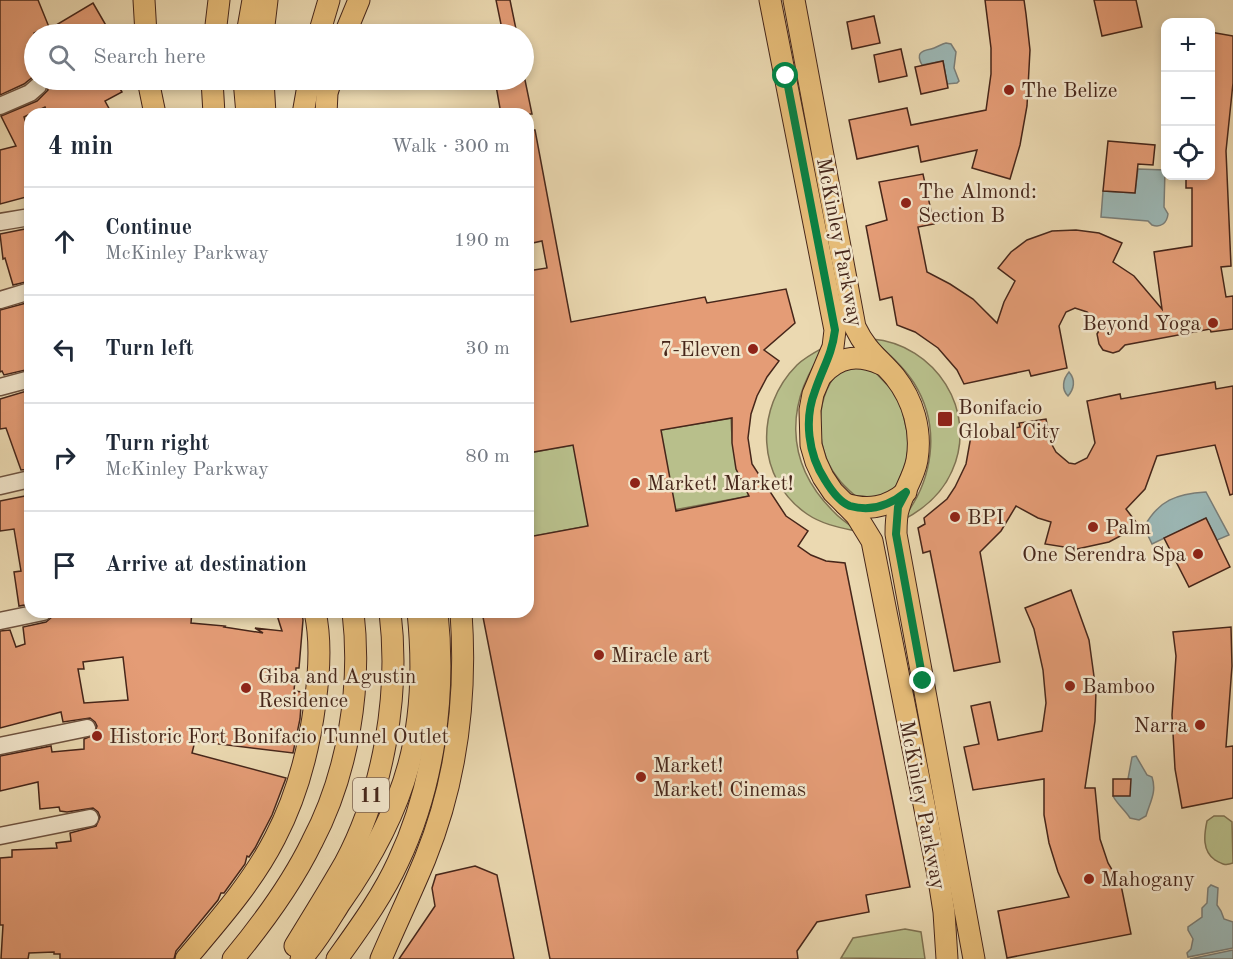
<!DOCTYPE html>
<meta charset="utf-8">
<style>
body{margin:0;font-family:"Old Standard TT",serif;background:#f2f2f3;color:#1f2937}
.controls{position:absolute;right:18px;top:18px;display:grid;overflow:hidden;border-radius:12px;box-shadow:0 3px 9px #0003}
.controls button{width:54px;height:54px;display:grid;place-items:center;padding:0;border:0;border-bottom:2px solid #e0e1e3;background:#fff;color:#1f2937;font:30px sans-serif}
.stop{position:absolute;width:18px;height:18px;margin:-14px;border:4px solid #0b8043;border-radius:50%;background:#fff}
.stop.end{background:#0b8043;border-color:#fff;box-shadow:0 2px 6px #0008}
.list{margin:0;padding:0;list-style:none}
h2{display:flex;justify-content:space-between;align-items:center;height:78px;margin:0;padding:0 24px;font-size:26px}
h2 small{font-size:20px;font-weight:400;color:#747a83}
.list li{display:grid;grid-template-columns:39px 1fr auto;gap:18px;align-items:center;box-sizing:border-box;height:108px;padding:0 24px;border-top:2px solid #e0e1e3}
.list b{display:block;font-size:22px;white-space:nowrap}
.list p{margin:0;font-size:20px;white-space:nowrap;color:#747a83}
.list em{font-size:20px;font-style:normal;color:#747a83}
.icon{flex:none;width:33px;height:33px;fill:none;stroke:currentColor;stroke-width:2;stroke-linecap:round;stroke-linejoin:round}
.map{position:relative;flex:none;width:1233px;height:959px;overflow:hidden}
.search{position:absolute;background:#fff;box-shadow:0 3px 9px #0003;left:24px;top:24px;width:510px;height:66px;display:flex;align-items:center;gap:15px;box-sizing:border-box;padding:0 21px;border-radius:33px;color:#747a83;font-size:22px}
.panel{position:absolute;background:#fff;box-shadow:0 3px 9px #0003;left:24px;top:108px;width:510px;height:510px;border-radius:18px}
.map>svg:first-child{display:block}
</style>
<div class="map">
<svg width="1233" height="959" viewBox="0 0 1233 959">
<rect width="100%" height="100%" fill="#ebd9b1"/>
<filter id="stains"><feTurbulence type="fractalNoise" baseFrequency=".00333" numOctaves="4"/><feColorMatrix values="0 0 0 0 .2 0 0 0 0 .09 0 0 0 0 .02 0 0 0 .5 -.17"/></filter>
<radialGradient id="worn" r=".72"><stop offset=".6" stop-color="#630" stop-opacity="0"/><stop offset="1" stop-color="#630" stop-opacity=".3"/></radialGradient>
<!-- green -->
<g fill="#b8bf8b" stroke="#7f7252" stroke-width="1.5">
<path d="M872,339C935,344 979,411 952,471C942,494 923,510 901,521C933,482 942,428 914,383C903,366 887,352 872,339Z"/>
<path d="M828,345C785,399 783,462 834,512C841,520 851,526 860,532C842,528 823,525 807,514C756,479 754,408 797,365C805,357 817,351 828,345Z"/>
<path d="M844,366L872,369L892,390L901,405L909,440L906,463L894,492L860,500C852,493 843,486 837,477C813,446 814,393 844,366Z"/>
<path d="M731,418C732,451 736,467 749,496L528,537V453Z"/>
<path d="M1214,816H1224L1232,822L1233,863C1225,866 1222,864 1215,860C1202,851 1204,835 1207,821Z"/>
<polygon points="905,929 921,932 925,959 841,958 853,938"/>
</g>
<!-- water -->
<g fill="#9cb8b6" stroke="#7a7e78" stroke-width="1.5">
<path d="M946,43L951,44L956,52L954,68L959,81L957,83L947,84L943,61L922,65C916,54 920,51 931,49C936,48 941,44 946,43Z"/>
<path d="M1138,169L1165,170L1164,207L1168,214C1167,223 1161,228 1152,225L1148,221L1101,217L1103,191L1135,193Z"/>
<path d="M1069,372C1076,380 1074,389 1068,396C1061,389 1063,379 1069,372Z"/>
<path d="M1206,492L1229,535L1217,540L1206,518L1152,544L1144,527C1159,500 1176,494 1206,492Z"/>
<path d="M1136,756L1147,775L1152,777C1157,792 1150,802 1146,816L1139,820L1130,818C1125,810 1117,804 1113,796L1128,779L1132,757Z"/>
<polygon points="1211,885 1218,888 1217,905 1221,911 1224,919 1233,922 1233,948 1188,957 1187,953 1191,949 1193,939 1188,930 1188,927 1202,917 1202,908 1207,903 1208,888"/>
<polygon points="1233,950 1233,959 1190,959"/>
</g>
<!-- building -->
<g fill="#e49c76" stroke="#46261a" stroke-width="1.5" fill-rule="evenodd">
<polygon points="0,0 38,0 49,27 34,33 34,76 24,84 0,95"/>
<polygon points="496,0 510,0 517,34 503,34"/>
<polygon points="985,0 1024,0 1026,14 1030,50 1027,106 1020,145 1010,179 972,168 977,150 921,162 918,146 857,159 849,120 907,108 911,125 986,110 991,74 991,48"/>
<polygon points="1094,0 1136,0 1142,27 1102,36"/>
<polygon points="93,3 111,34 41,34"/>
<polygon points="874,16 880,43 852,49 847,22"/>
<polygon points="1210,32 1233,36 1233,83 1226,151 1231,266 1221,267 1226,297 1233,296 1233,329 1211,332 1210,329 1125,345 1119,351 1113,353 1103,350 1099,344 1097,334 1100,329 1093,318 1087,312 1075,308 1066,312 1059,326 1067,368 1031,376 1029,370 964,384 957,370 938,348 915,332 897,325 892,297 880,300 866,226 887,220 879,182 923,174 934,224 918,227 927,272 950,284 973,299 997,323 1004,302 1015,281 998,268 1011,252 1027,240 1052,231 1076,230 1099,233 1122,243 1113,262 1134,276 1162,309 1154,252 1192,246 1192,188 1186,188 1186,176 1210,176"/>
<polygon points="901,49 907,76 879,82 874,55"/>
<polygon points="943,61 948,88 921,94 915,67"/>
<polygon points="46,80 51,89 69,80 115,80 122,92 105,101 112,114 48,114 45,107 24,117 30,136 30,196 0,204 0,150 16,146 1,116 37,101 48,90"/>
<polygon points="495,80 525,80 532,114 501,114"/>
<path d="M528,130H535L571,322L705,297L707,303L786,289L795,323L764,350L779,361L767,377L757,396L751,414L748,438L752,464L786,516L808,531L798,546L811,555L826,561L845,563L910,887L866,895L869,912L817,922L797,951L798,959H550L482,612H528V537L588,526L573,445L528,453V271L547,268L542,241L528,244ZM732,418V443L736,469L749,496L676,511L661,430Z"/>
<polygon points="1108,141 1155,145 1153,165 1138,164 1135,193 1103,191"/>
<polygon points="30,228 30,281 13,285 5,258 3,259 0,234"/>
<polygon points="30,302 30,369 4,375 2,371 0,372 0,310"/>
<polygon points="1215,382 1216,389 1233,386 1233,494 1230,495 1215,445 1157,456 1145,489 1126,509 1139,526 1109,542 1077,549 1045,544 1051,522 1038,518 1016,506 1001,531 980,552 1000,662 954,671 930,551 923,553 918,528 925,524 924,518 947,499 955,487 966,464 971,436 1020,427 1019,423 1046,419 1051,443 1056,452 1069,463 1075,464 1087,458 1095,443 1087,401 1120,394 1121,399"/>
<polygon points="30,390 30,469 21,470 6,428 0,429 0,399"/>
<polygon points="30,495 30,604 19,606 14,572 21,571 14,529 0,531 0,501"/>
<polygon points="1206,518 1230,567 1189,587 1164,538"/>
<polygon points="1071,590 1089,640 1096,691 1095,721 1085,788 1095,788 1100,839 1108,863 1121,885 1131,934 1007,958 998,911 1069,897 1058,872 1049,843 1044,815 1044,779 973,790 964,747 979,744 971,706 990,702 998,740 1042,731 1046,703 1043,670 1034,629 1025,608"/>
<path d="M81,612H192L191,623L225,626L224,627L263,633L255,628L282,631L276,612H302L303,620L299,668H296L294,691L302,692L300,719L293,753L195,741L192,753L286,778L272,815L255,848L249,857L247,856L245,864L224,893H221L218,900L176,951L174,959H60V954H54V952L29,953L28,959H1L3,925H0V858L12,857V850L57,848L56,843L71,841L70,833L96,826L100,817L98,812L93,808L67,812L60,811L59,807L40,809L38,782L0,791V756L51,746L52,752L84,749V739L94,735L97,726L95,722L90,718L63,722L61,712L0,728V631L10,630L16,647L25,644L23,627L46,622L53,616ZM123,657L128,700L84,703L78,669H84L83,662Z"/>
<polygon points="1231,627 1232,666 1226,747 1233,746 1233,798 1182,808 1175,769 1172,715 1176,656 1173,632"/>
<polygon points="1113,779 1131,779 1130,796 1113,796"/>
<polygon points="475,866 497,875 514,959 399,959 435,906 432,888 436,875"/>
</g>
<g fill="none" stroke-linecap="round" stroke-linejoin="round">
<!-- minor casing -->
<g stroke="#6f5340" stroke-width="19">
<g id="minor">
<polyline points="0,106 30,93 38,86"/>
<polyline points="0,222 30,217"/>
<polyline points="0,300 30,291"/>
<polyline points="0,387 30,379"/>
<polyline points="0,486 30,479"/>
<polyline points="0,621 43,612"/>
<polyline points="0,746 87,728"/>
<polyline points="0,836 90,818"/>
</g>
</g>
<!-- major casing -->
<g stroke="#46261a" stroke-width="23">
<g id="major">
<polyline points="144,0 146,34"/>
<polyline points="770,0 835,330 833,347 813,394 810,410 811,445 816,462 823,477 833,492 856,515 872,541 939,880 944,912 947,959"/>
<path d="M794,0L855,327C867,352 879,358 895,377C913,400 922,430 917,460C914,477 904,490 899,507C896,515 896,525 896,534L974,959"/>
<polyline points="215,34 219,0"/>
<polyline points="247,34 253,0"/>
<polyline points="263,34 267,0"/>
<polyline points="319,34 329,0"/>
<polyline points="345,34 359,0"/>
<polyline points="148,80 155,114"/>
<polyline points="212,80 214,114"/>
<polyline points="244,80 247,114"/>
<polyline points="263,80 265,114"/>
<polyline points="303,114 309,80"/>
<polyline points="326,114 327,93 331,80"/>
<path d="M822,375C839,356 858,354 881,364"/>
<path d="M845,504C868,511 887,508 906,492"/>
<path d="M295,946C312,918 329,891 345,863C384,790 400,693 390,612"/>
<path d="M186,959C218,921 252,883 275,838C297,796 309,750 315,703C319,675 321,639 315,612"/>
<path d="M233,959C262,924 292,883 312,842C348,774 362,688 353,612"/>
<path d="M301,959C316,943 328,922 340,903C407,808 430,728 418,612"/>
<path d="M337,959C359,928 382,897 398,862C434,786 446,695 437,612"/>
<path d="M381,959C395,926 411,893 425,859C457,780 467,696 461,612"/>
</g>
</g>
<!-- minor -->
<use href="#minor" stroke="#f2e6cc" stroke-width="16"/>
<!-- major -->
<use href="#major" stroke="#e6bc78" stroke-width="21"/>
</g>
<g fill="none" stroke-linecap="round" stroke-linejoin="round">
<!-- route -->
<path stroke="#0b8043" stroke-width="8" d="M786,76L835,330C832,355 823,367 815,391C804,419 808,454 825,480C831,490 839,502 850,506C871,512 889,506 906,492L898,507L896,534L923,681"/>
</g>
<!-- markers -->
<g fill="#8f2418" stroke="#f2e6cc" stroke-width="2">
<circle cx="1009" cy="90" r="6"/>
<circle cx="906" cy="203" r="6"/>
<circle cx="1213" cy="323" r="6"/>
<circle cx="753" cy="349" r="6"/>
<rect x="937" y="411" width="16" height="16" rx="3"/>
<circle cx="635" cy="483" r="6"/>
<circle cx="955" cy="517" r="6"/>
<circle cx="1093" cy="527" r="6"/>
<circle cx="1198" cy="554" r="6"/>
<circle cx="599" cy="655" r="6"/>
<circle cx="1070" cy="686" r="6"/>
<circle cx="246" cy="688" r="6"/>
<circle cx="1200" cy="725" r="6"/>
<circle cx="97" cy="736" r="6"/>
<circle cx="641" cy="777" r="6"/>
<circle cx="1089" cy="879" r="6"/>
</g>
<g text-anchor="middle" stroke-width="5" stroke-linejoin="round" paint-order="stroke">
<!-- shield labels -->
<rect fill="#f2e6cc" stroke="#7a604f" stroke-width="1.5" x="353" y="778" width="36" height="34" rx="4.5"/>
<g font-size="20" font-weight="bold" fill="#46261a">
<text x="371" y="802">11</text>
</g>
<!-- poi labels -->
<g font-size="21" fill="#46261a" stroke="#f2e6cc" text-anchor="start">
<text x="1021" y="97">The Belize</text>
<text x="918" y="198">The Almond:<tspan x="918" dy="24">Section B</tspan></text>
<text x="1201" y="330" text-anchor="end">Beyond Yoga</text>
<text x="741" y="356" text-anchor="end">7-Eleven</text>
<text x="958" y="414">Bonifacio<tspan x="958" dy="24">Global City</tspan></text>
<text x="647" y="490">Market! Market!</text>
<text x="967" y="524">BPI</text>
<text x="1105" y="534">Palm</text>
<text x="1186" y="561" text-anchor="end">One Serendra Spa</text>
<text x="611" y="662">Miracle art</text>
<text x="258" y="683">Giba and Agustin<tspan x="258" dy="24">Residence</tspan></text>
<text x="1082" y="693">Bamboo</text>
<text x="1188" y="732" text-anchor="end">Narra</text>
<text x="109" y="743">Historic Fort Bonifacio Tunnel Outlet</text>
<text x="653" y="772">Market!<tspan x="653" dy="24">Market! Cinemas</tspan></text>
<text x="1101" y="886">Mahogany</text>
</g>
<!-- street labels -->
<g font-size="21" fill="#46261a" stroke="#f2e6cc">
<text transform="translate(840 242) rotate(79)" y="7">McKinley Parkway</text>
<text transform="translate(923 805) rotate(79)" y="7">McKinley Parkway</text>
</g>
</g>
<rect width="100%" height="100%" filter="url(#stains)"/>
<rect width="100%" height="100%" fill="url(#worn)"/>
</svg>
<div class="controls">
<button>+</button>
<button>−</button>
<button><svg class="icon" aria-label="locate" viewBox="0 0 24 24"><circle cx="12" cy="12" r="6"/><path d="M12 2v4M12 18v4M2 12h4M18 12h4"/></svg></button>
</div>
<div class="stop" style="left:786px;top:76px"></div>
<div class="stop end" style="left:923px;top:681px"></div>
<div class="search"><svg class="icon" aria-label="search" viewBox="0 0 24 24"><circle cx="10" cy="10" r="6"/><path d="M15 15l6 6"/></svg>Search here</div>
<section class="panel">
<h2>4 min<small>Walk · 300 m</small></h2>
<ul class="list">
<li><svg class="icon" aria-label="ahead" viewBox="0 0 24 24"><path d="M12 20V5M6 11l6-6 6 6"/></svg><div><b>Continue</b><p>McKinley Parkway</p></div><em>190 m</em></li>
<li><svg class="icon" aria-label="left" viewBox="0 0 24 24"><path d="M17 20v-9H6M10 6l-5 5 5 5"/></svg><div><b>Turn left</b></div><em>30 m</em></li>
<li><svg class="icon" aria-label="right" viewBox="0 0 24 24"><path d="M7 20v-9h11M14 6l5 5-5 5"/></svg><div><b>Turn right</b><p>McKinley Parkway</p></div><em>80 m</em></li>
<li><svg class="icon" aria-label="arrive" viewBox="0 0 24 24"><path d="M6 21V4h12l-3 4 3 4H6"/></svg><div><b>Arrive at destination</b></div></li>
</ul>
</section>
</div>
